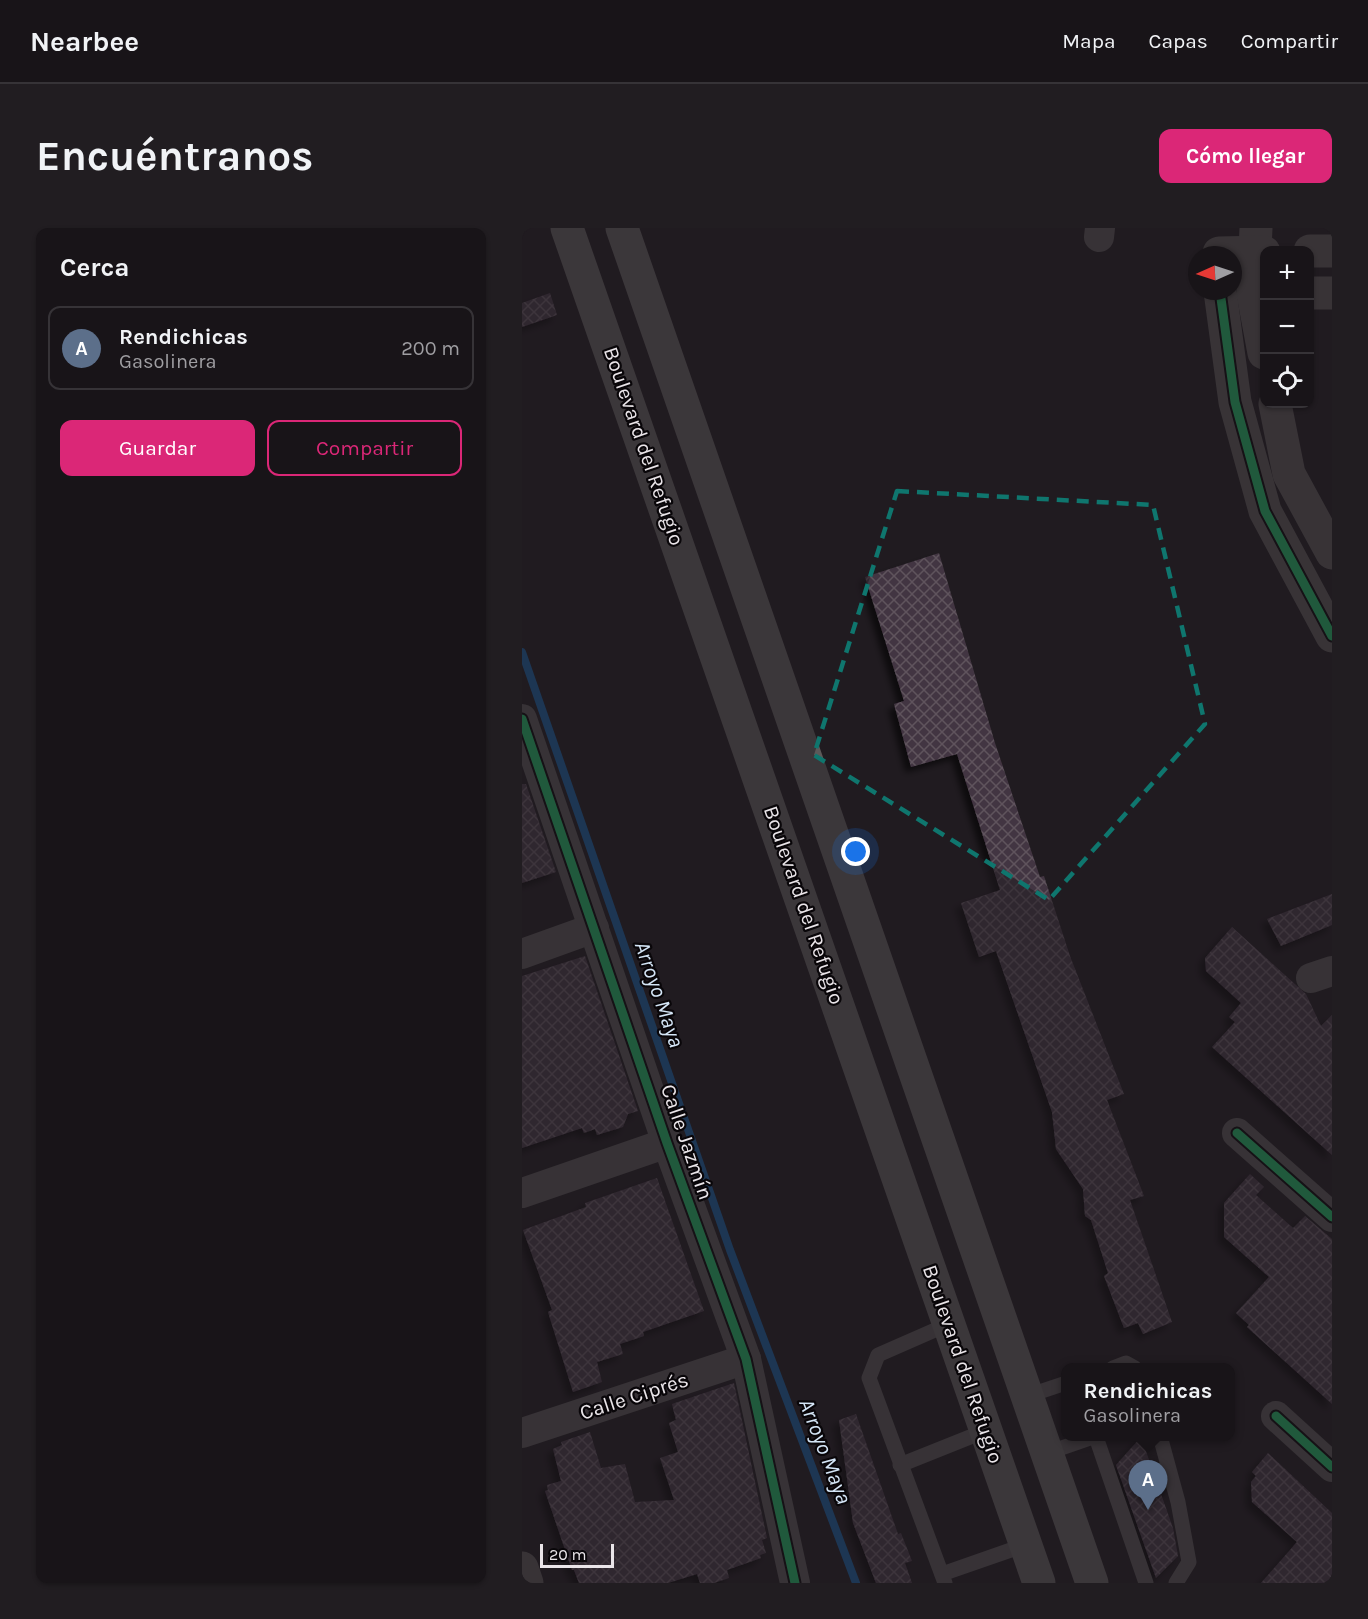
<!DOCTYPE html>
<html lang="es">
<meta charset="utf-8">
<style>
body{margin:0;font-family:Karla,sans-serif;background:#211d21;color:#f1f3f6}
.controls{position:absolute;right:18px;top:18px;display:grid;overflow:hidden;border-radius:12px;box-shadow:0 2px 4px #0004}
.controls button{width:54px;height:54px;display:grid;place-items:center;padding:0;border:0;border-bottom:2px solid #363337;background:#181418;color:#f1f3f6;font:30px sans-serif}
.compass{position:absolute;left:666px;top:18px;width:54px;height:54px;border-radius:50%;background:#181418;box-shadow:0 2px 4px #0004;rotate:267deg}
.scale{position:absolute;left:18px;bottom:15px;width:74px;box-sizing:border-box;padding-left:6px;border:3px solid #eae5e9;border-top:0;font-size:16px;line-height:21px;white-space:nowrap;color:#eae5e9;-webkit-text-stroke:4px #090609;paint-order:stroke}
.you{position:absolute;left:334px;top:624px;width:21px;height:21px;margin:-15px;border:4px solid #fff;border-radius:50%;background:#1a73e8;box-shadow:0 0 0 9px #1a73e833}
.badge{display:grid;place-items:center;width:39px;height:39px;border-radius:50%;background:#db2777;color:#fff;font-size:20px;font-weight:700}
.pin{position:absolute;translate:-50% -50px;filter:drop-shadow(0 2px 3px #0008)}
.pin::after{content:'';position:absolute;top:32px;width:21px;height:18px;background:inherit;clip-path:polygon(0 0,100% 0,50% 100%)}
.popup{position:absolute;left:539px;top:1135px;width:174px;height:78px;box-sizing:border-box;display:grid;place-content:center;border-radius:12px;background:#181418;filter:drop-shadow(0 2px 4px #0005);font-size:20px;white-space:nowrap;color:#9f9ea2}
.popup b{font-size:22px;color:#f1f3f6}
.popup::after{content:'';position:absolute;left:50%;top:100%;margin-left:-12px;border:12px solid transparent;border-top-color:#181418}
.list{margin:0;padding:0;list-style:none}
h2{display:flex;justify-content:space-between;align-items:center;height:78px;margin:0;padding:0 24px;font-size:26px}
h2 small{font-size:20px;font-weight:400;color:#9f9ea2}
.list li{display:grid;grid-template-columns:39px 1fr auto;gap:18px;align-items:center;box-sizing:border-box;height:84px;margin:0 12px 12px;padding:0 12px;border:2px solid #363337;border-radius:12px}
.list b{display:block;font-size:22px;white-space:nowrap}
.list p{margin:0;font-size:20px;white-space:nowrap;color:#9f9ea2}
.list em{font-size:20px;font-style:normal;color:#9f9ea2}
.actions{display:flex;gap:12px;padding:18px 24px}
.actions a{flex:1;padding:14px 0;border:2px solid #db2777;border-radius:12px;text-align:center;font-size:21px;color:#db2777}
.actions .main{background:#db2777;color:#fff}
.icon{flex:none;width:33px;height:33px;fill:none;stroke:currentColor;stroke-width:2;stroke-linecap:round;stroke-linejoin:round}
.map{position:relative;flex:none;width:810px;height:1355px;overflow:hidden;border-radius:12px}
header{display:flex;align-items:center;gap:36px;box-sizing:border-box;height:84px;padding:0 30px;background:#181418;border-bottom:2px solid #363337}
header strong{font-size:28px}
nav{display:flex;gap:33px;margin-inline-start:auto;font-size:21px}
.intro{display:flex;align-items:center;justify-content:space-between;box-sizing:border-box;height:144px;padding:0 36px}
h1{margin:0;font-size:42px}
.button{padding:15px 27px;border-radius:12px;background:#db2777;color:#fff;font-size:21px;font-weight:700}
main{display:flex;gap:36px;padding:0 36px}
aside{flex:1;background:#181418;border-radius:12px;box-shadow:0 2px 4px #0004}
.map>svg:first-child{display:block}
</style>
<header>
<strong>Nearbee</strong>
<nav><a>Mapa</a><a>Capas</a><a>Compartir</a></nav>
</header>
<div class="intro"><h1>Encuéntranos</h1><a class="button">Cómo llegar</a></div>
<main>
<aside>
<h2>Cerca<small></small></h2>
<ul class="list">
<li><span class="badge" style="background:#5c6f8a">A</span><div><b>Rendichicas</b><p>Gasolinera</p></div><em>200 m</em></li>
</ul>
<div class="actions"><a class="main">Guardar</a><a>Compartir</a></div>
</aside>
<div class="map">
<svg width="810" height="1355" viewBox="0 0 810 1355">
<defs>
<pattern id="building-cross-hatch" width="8" height="8" patternUnits="userSpaceOnUse" patternTransform="scale(1.5)"><rect width="8" height="8" fill="#433642"/><path d="M0 0l8 8M0 8l8-8" fill="none" stroke="#5e535d"/></pattern>
<filter id="shadow"><feDropShadow dx="-5.5" dy="5.5" stdDeviation="3" flood-color="#0009"/></filter>
</defs>
<rect width="100%" height="100%" fill="#201b20"/>
<g fill="none" stroke-linecap="round" stroke-linejoin="round">
<!-- stream -->
<polyline stroke="#195790" stroke-width="8" points="0,424 208,1022 334,1355"/>
</g>
<!-- building -->
<g fill="url(#building-cross-hatch)" filter="url(#shadow)">
<polygon points="28,65 35,87 0,99 0,75"/>
<polygon points="417,325 473,515 518,649 522,648 548,728 602,866 585,872 622,968 608,972 650,1094 621,1106 616,1095 602,1100 582,1048 586,1045 569,992 563,988 561,961 534,921 530,884 474,723 457,729 439,675 478,662 435,526 389,539 372,476 382,473 343,349"/>
<polygon points="0,556 4,556 34,644 0,655"/>
<polygon points="810,666 810,697 759,718 745,691"/>
<polygon points="710,699 784,766 799,798 810,787 810,927 690,819 713,794 707,789 719,775 684,743 683,730"/>
<polygon points="63,728 116,883 106,886 101,899 75,907 73,901 62,905 60,900 0,920 0,748"/>
<polygon points="728,946 742,959 734,967 771,1000 783,988 810,1011 810,1176 725,1099 727,1097 714,1085 747,1049 702,1009 702,975"/>
<polygon points="135,950 182,1083 121,1104 122,1108 98,1116 101,1126 75,1134 80,1154 51,1164 26,1084 30,1082 1,1002 64,979 63,975"/>
<polygon points="212,1155 245,1310 240,1312 244,1325 238,1327 239,1330 205,1342 207,1350 192,1355 178,1355 175,1346 146,1355 57,1355 52,1342 50,1342 23,1263 26,1262 25,1257 39,1253 31,1221 40,1217 39,1214 68,1204 79,1240 103,1236 113,1274 152,1272 138,1230 156,1224 147,1195 154,1192 150,1176"/>
<polygon points="334,1186 376,1306 379,1305 390,1333 383,1335 390,1355 354,1355 331,1295 317,1192"/>
<polygon points="619,1209 651,1300 656,1328 634,1350 594,1237"/>
<polygon points="746,1225 810,1285 810,1355 739,1355 775,1314 730,1274 729,1254 734,1248 730,1244"/>
</g>
<g fill="none" stroke-linecap="round" stroke-linejoin="round">
<!-- lane -->
<g stroke="#524f50" stroke-width="15">
<polyline points="591,1140 604,1135 613,1140"/>
<polyline points="505,1168 544,1155"/>
<polyline points="638,1208 656,1274 667,1334 654,1355"/>
<polyline points="574,1209 624,1355"/>
<polyline points="525,1225 574,1208"/>
<polyline points="378,1237 463,1203"/>
<polyline points="420,1346 503,1317"/>
<polyline points="423,1355 347,1150 356,1127 429,1095"/>
</g>
<!-- street -->
<g stroke="#524f50" stroke-width="30">
<polyline points="577,9 578,0"/>
<polyline points="0,491 145,915 224,1131 273,1355"/>
<polyline points="0,726 72,700"/>
<polyline points="789,750 810,743"/>
<polyline points="715,905 810,989"/>
<polyline points="0,965 145,915"/>
<polyline points="754,1188 810,1239"/>
<polyline points="0,1205 224,1131"/>
</g>
<!-- secondary -->
<g stroke="#545151" stroke-width="33">
<polyline points="734,0 731,66 742,125"/>
<polyline points="788,23 810,23"/>
<polyline points="697,25 742,24"/>
<polyline points="698,63 713,174 743,283 810,408"/>
<polyline points="788,65 810,65"/>
<polyline points="753,176 767,246 810,325"/>
<polyline points="0,1340 5,1355"/>
</g>
<!-- primary -->
<g stroke="#5c5959" stroke-width="33">
<polyline points="45,0 517,1355"/>
<polyline points="100,0 570,1355"/>
</g>
<!-- cycleway casing -->
<g stroke="#090609" stroke-width="13">
<g id="cycleway">
<polyline points="698,63 713,174 743,283 810,408"/>
<polyline points="0,491 145,915 224,1131 273,1355"/>
<polyline points="715,905 810,989"/>
<polyline points="754,1188 810,1239"/>
</g>
</g>
<!-- cycleway -->
<use href="#cycleway" stroke="#20a55d" stroke-width="9"/>
</g>
<!-- marked area -->
<path d="M0 0H810V1355H0ZM375,263L631,277L683,496L527,672L292,527Z" fill="#201b20" fill-opacity=".55" fill-rule="evenodd"/>
<path fill="none" stroke="#0f766e" stroke-width="4.5" stroke-dasharray="12 8" stroke-linejoin="round" d="M375,263L631,277L683,496L527,672L292,527Z"/>
<g text-anchor="middle" stroke-width="4.5" stroke-linejoin="round" paint-order="stroke">
<!-- street labels -->
<g font-size="21" fill="#eae5e9" stroke="#090609">
<text transform="translate(122 218) rotate(71)" y="7">Boulevard del Refugio</text>
<text transform="translate(282 677) rotate(71)" y="7">Boulevard del Refugio</text>
<text transform="translate(165 914) rotate(71)" y="7">Calle Jazmín</text>
<text transform="translate(441 1136) rotate(71)" y="7">Boulevard del Refugio</text>
<text transform="translate(112 1168) rotate(-18)" y="7">Calle Ciprés</text>
</g>
<!-- water labels -->
<g font-size="22" font-style="italic" fill="#d5e6f7" stroke="#090609">
<text transform="translate(138 766) rotate(71)" y="8">Arroyo Maya</text>
<text transform="translate(304 1223) rotate(69)" y="8">Arroyo Maya</text>
</g>
</g>
</svg>
<div class="controls">
<button>+</button>
<button>−</button>
<button><svg class="icon" aria-label="locate" viewBox="0 0 24 24"><circle cx="12" cy="12" r="6"/><path d="M12 2v4M12 18v4M2 12h4M18 12h4"/></svg></button>
</div>
<svg class="compass" viewBox="-18 -18 36 36"><path d="M0-13l5 13h-10z" fill="#e53935"/><path d="M0 13l5-13h-10z" fill="#9f9ea2"/></svg>
<div class="scale">20 m</div>
<div class="you"></div>
<div class="pin badge" style="left:626px;top:1282px;background:#5c6f8a">A</div>
<div class="popup"><b>Rendichicas</b>Gasolinera</div>
</div>
</main>
